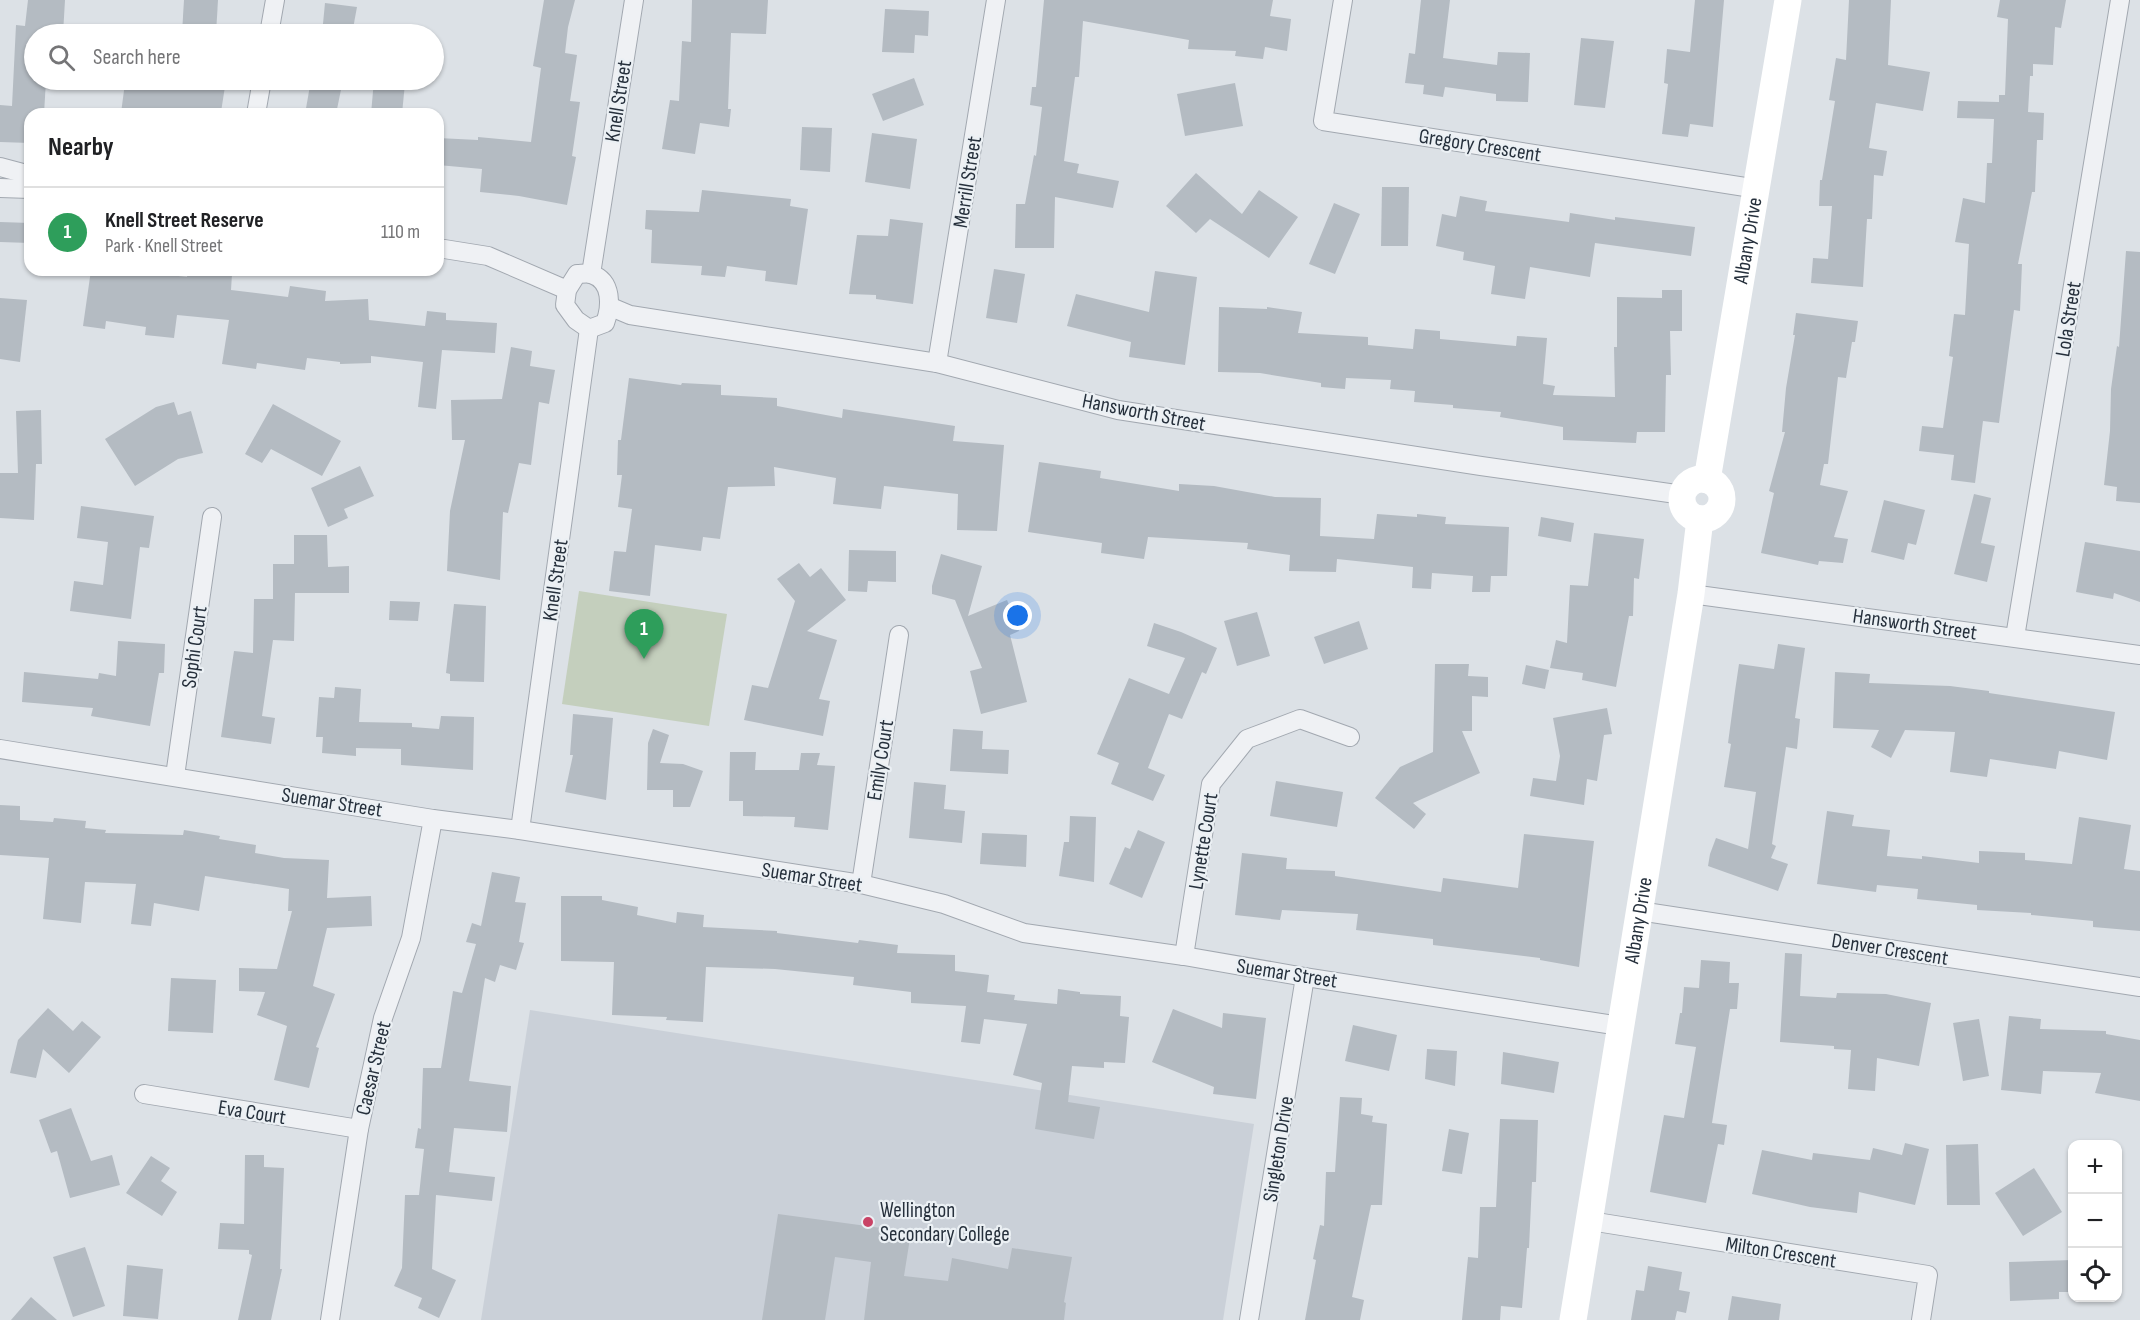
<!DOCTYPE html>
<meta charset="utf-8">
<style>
body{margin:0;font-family:"Sofia Sans Condensed",sans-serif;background:#f2f2f2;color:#202124}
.controls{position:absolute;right:18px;bottom:18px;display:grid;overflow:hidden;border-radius:12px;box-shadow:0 2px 4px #0004}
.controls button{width:54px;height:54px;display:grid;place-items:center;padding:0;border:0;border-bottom:2px solid #e0e0e0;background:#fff;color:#202124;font:30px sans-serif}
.you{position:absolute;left:1018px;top:616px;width:21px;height:21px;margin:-15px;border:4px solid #fff;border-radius:50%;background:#1a73e8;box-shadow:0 0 0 9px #1a73e833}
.badge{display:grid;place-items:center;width:39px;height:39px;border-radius:50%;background:#db2777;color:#fff;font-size:20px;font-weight:700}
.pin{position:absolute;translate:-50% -50px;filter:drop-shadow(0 2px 3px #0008)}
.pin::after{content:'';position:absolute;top:32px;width:21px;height:18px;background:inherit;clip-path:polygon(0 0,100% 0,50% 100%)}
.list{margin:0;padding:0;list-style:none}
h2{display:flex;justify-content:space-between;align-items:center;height:78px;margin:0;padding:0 24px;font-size:26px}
h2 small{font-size:20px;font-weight:400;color:#757577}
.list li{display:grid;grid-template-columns:39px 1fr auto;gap:18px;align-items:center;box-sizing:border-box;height:90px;padding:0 24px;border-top:2px solid #e0e0e0}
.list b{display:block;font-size:22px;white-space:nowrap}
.list p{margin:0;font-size:20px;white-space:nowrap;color:#757577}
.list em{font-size:20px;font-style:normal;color:#757577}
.icon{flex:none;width:33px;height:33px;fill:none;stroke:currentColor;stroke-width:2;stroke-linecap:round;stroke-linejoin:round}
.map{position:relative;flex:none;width:2140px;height:1320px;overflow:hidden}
.search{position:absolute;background:#fff;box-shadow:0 2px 4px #0004;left:24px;top:24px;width:420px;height:66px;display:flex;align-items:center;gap:15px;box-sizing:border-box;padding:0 21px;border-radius:33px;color:#757577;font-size:22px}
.panel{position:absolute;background:#fff;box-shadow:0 2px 4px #0004;left:24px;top:108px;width:420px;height:168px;border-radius:18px}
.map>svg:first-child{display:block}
</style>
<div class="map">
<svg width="2140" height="1320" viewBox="0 0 2140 1320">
<rect width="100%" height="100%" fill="#dce1e6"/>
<!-- built -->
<polygon fill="#cad0d8" points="530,1010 1254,1124 1223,1320 481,1320"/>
<!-- green -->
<polygon fill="#c4cfbd" points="579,591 727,614 709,726 562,704"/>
<!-- building -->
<g fill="#b4bbc2">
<polygon points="28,0 65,0 63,34 34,34 34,80 46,80 44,114 30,114 30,143 0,142 0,105 12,106 16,25 25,26"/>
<polygon points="184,0 218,0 216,34 182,33"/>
<polygon points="544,0 575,0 568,27 565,53 577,55 570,101 580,102 572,156 576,157 567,205 519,196 480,192 482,169 438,165 438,138 478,140 478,137 531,142 541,68 533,66"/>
<polygon points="692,0 768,0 766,34 731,33 728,109 731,109 729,127 700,123 695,154 662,149 670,100 679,101 682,41 691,42"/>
<polygon points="1044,0 1273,0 1270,16 1291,19 1287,51 1265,47 1263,59 1235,56 1236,51 1188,49 1189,40 1083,21 1079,77 1075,77 1064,161 1079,164 1077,173 1119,181 1113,208 1055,197 1054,248 1015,248 1016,204 1025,204 1034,155 1036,156 1042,107 1030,105 1032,87 1036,87"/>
<polygon points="1421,0 1450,0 1443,58 1497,65 1498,52 1530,53 1528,102 1496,101 1496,94 1445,87 1443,97 1423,94 1424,85 1405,83 1409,53 1415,54"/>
<polygon points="1695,0 1724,0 1713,127 1690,124 1688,137 1662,134 1668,84 1664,83 1667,49 1690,52"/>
<polygon points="1849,0 1891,0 1888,65 1930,72 1923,111 1876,103 1869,148 1887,151 1883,176 1874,175 1872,219 1867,219 1863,287 1811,283 1813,258 1828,259 1832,206 1819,206 1820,180 1822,180 1835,101 1829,100 1836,58 1846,60"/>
<polygon points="2000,0 2066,0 2061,28 2055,27 2053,65 2033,64 2033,76 2030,76 2028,112 2044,113 2043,140 2037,140 2035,192 2032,192 2018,264 2022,264 2020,311 2014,310 1999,423 1983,421 1975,483 1951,480 1954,455 1919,451 1922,426 1943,428 1953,357 1949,356 1954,314 1965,315 1969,244 1955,242 1963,198 1985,203 1987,163 1992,163 1994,119 1957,118 1958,101 1999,102 1999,95 2005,95 2008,19 1997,17"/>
<polygon points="325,3 357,7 352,34 322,34"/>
<polygon points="885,9 929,11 928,36 915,35 914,53 882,52"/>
<polygon points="1581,38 1614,41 1605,108 1574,105"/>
<polygon points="914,78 924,105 883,121 872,94"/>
<polygon points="177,80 226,80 221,112 208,110 208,114 121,113 125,83 175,90"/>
<polygon points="311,80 343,80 336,114 305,114"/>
<polygon points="374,80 405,83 402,114 371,114"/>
<polygon points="1235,83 1243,126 1185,136 1177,94"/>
<polygon points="802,127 832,128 830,172 800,170"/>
<polygon points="872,133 917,139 910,189 865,182"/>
<polygon points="1196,173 1242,214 1259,190 1298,217 1269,258 1210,219 1196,233 1166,206"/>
<polygon points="1382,187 1409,187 1408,246 1381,246"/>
<polygon points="702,190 791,199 790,206 808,209 797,285 765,281 766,271 727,266 725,277 701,275 702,266 651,263 652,230 645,229 646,210 699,212"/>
<polygon points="1460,196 1487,201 1485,211 1569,222 1570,213 1615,220 1615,217 1695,227 1691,256 1595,243 1590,277 1530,267 1525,299 1491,294 1495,266 1463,260 1464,252 1436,246 1442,214 1456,217"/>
<polygon points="1334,203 1360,214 1335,274 1309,264"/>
<polygon points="890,219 923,223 913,304 876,299 876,295 849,294 857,235 888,236"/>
<polygon points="0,222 30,223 30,243 0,242"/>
<polygon points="2126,251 2140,252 2140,503 2116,501 2117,487 2104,485 2110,431 2111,389 2117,346 2119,347"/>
<polygon points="994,269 1025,274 1017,323 986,318"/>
<polygon points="91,270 126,270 187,277 188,270 232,274 231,290 288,297 290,286 326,291 325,301 368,299 369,320 425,326 427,311 446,313 446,320 497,323 495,353 442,350 436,409 418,407 423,362 371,356 371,363 340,364 340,362 307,358 305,370 257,363 256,369 222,364 229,320 177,315 174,338 145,335 146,327 106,321 105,329 83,326"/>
<polygon points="1155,271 1197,277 1185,365 1129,357 1131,342 1067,326 1076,294 1149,312"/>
<polygon points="1662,290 1682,290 1682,331 1670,331 1671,375 1666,375 1665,432 1637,432 1636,443 1563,440 1563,427 1500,417 1501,412 1453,408 1453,405 1414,402 1415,391 1390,389 1391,380 1346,378 1345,389 1321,387 1321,383 1260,373 1218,372 1219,307 1267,309 1267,307 1302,312 1298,333 1368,337 1368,345 1413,349 1415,329 1440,331 1440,339 1516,346 1517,336 1547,338 1543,384 1555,386 1553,395 1615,397 1614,347 1617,347 1617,297 1662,298"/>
<polygon points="0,298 27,300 20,362 0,359"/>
<polygon points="1796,313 1858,321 1855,342 1852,342 1846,378 1838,377 1828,464 1824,464 1820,485 1848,491 1834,537 1848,539 1843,563 1819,561 1818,565 1761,553 1774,493 1769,491 1785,432 1782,432 1786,388 1795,335 1793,335"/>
<polygon points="511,347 532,351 530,366 555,370 549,404 539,402 531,465 519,463 508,513 503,512 500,580 447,571 450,511 465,440 452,440 451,400 502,399"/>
<polygon points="629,378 681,385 682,383 721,385 721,395 777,398 777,406 842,418 843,409 955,426 953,441 1004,445 997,531 957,530 958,494 884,486 881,509 833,504 836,478 774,467 775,486 728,487 720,539 703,537 701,551 655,545 650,596 609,591 614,551 626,552 632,509 618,507 622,475 617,475 618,440 621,440"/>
<polygon points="174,402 178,415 191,411 203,453 178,459 135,486 105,439 156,407"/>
<polygon points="273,404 341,441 322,476 271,449 262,463 245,454"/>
<polygon points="41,410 42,464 36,464 34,520 0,518 0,473 18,473 16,411"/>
<polygon points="1039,462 1101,471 1100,478 1179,491 1179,484 1214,486 1275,497 1321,498 1320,536 1374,539 1377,514 1417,517 1417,514 1446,517 1445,524 1509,527 1507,576 1491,576 1490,592 1472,592 1473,576 1432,573 1431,589 1412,588 1413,567 1337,559 1336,572 1289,571 1290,555 1247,549 1248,543 1148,537 1144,559 1101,553 1102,543 1028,532"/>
<polygon points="360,466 374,496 344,509 348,518 328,527 311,488"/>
<polygon points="1974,494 1991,498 1981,543 1995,546 1987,582 1954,574"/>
<polygon points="1884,500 1925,510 1916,545 1908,543 1904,560 1871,552"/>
<polygon points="81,506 154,516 149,548 140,547 131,619 70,611 74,581 103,585 108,542 77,538"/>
<polygon points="1541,517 1574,523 1571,542 1538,536"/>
<polygon points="1594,533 1644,539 1639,579 1634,578 1633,616 1629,616 1616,687 1582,680 1583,673 1550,668 1556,640 1567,643 1570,585 1588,586"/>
<polygon points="294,535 327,535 328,567 349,566 349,593 295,593 294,641 273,640 262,716 275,718 271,744 221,737 234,651 253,653 254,599 273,599 273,564 294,564"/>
<polygon points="2085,542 2140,551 2140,602 2114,593 2113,599 2076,592"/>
<polygon points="849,550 896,551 896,582 868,581 867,592 848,591"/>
<polygon points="941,554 982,566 968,616 1007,600 1019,631 1010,635 1027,702 981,714 970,671 982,668 955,600 932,594 932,586"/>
<polygon points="799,563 810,577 821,568 846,600 807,631 837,640 819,699 830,701 823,736 744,720 752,685 768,688 795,601 777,579"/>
<polygon points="390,601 420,602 418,621 389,620"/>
<polygon points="454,604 486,606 484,682 450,681 450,674 446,673"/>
<polygon points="1257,612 1270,656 1237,666 1224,621"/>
<polygon points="1359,621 1368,649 1324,664 1314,637"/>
<polygon points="1154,623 1181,632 1217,648 1206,674 1202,672 1182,719 1169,714 1148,768 1165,775 1153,801 1111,784 1119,763 1097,754 1129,678 1169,694 1185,658 1147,646"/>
<polygon points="118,641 165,644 164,673 159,673 150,726 91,716 93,708 22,702 24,672 98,679 99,673 116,676"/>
<polygon points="1778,644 1805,648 1795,718 1800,719 1797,749 1786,747 1772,844 1776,846 1771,858 1788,864 1778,891 1708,866 1710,854 1716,838 1748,849 1756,792 1724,787 1731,744 1728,743 1735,691 1739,664 1774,669"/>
<polygon points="1435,664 1469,664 1468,676 1488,677 1488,697 1472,696 1472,731 1462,731 1480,773 1413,803 1426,814 1414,829 1375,798 1400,767 1433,752"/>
<polygon points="1526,665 1549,670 1545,689 1522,684"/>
<polygon points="1835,672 1870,674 1869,683 1950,686 1989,691 1989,693 2115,712 2107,760 2059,751 2056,769 1990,759 1987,777 1950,772 1955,732 1905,730 1891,758 1871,747 1879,730 1833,728"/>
<polygon points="335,687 361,689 359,722 412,723 412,727 439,729 441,716 474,717 473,770 401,765 401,749 356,748 356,756 322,753 323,737 316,737 319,697 334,698"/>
<polygon points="1607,708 1612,734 1604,735 1597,781 1587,779 1584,805 1530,796 1533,778 1556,781 1560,756 1553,718"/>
<polygon points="573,714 613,718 606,800 565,792 573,755 570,755"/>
<polygon points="653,729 669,735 660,763 683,764 703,771 690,807 673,807 673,790 647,790 648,743"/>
<polygon points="953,729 983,731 982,749 1009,750 1008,774 950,771"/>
<polygon points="730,752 756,752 755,770 799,770 801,753 820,753 817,765 835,766 828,830 794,827 795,817 743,816 743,801 729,801"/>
<polygon points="1276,781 1343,792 1337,827 1270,816"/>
<polygon points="914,782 946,785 944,809 965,811 962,843 909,838"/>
<polygon points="0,805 20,806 20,820 53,822 54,818 86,821 85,828 106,830 105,833 183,835 184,830 220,836 219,839 256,845 255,853 284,858 329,860 327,898 371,896 372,926 327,928 313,986 335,994 316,1047 319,1048 309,1088 274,1080 287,1026 257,1015 265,992 239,991 239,968 277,969 292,911 288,911 289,889 205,876 199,911 154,903 151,926 131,924 136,884 85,882 81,923 43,919 49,858 0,855"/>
<polygon points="1827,811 1854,815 1852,826 1890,830 1887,856 1922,859 1922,856 1979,863 1979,851 2025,853 2025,860 2072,864 2079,817 2131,825 2124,869 2140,871 2140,931 2093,927 2093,921 2031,915 2031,913 1977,910 1977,905 1917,899 1918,889 1877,885 1876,892 1817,884"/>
<polygon points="1070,816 1096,817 1094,882 1059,876 1064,842 1069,842"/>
<polygon points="1138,830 1165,842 1142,898 1109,884 1125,847 1130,849"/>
<polygon points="982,833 1027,835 1026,867 980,864"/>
<polygon points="1524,834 1594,841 1579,967 1540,960 1540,958 1433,945 1433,939 1356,930 1358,914 1282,910 1280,920 1235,915 1242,853 1287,858 1286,869 1335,871 1335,876 1441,892 1443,878 1518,888"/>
<polygon points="492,872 520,877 515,902 526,903 519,942 524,943 516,970 500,965 495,982 485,978 469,1081 511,1086 507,1132 454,1128 449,1172 495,1177 492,1201 436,1195 432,1269 456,1280 439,1318 418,1308 422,1298 394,1286 402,1268 405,1195 419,1195 424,1149 415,1148 418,1128 421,1129 423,1068 441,1068 453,991 462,993 476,944 466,942 472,923 481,926"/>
<polygon points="561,896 602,896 602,900 638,907 637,915 676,923 677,912 704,915 703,927 777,931 777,933 858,943 859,940 898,945 897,953 955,955 955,971 989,975 987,992 1015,995 1014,1000 1057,1004 1058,989 1080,992 1080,994 1121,996 1120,1016 1129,1017 1125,1063 1104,1062 1104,1068 1072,1066 1068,1102 1100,1107 1094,1139 1035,1129 1042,1083 1013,1075 1027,1024 984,1019 980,1044 961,1042 966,1006 911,1003 911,992 853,985 854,977 775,969 706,967 703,1022 666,1020 667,1017 612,1015 614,962 561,961"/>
<polygon points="1785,953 1802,954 1800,996 1836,998 1837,993 1886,994 1931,1003 1919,1066 1877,1058 1875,1091 1848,1089 1851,1050 1834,1049 1834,1046 1780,1042"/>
<polygon points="1701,960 1730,962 1729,983 1739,983 1737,1009 1730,1009 1712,1123 1727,1125 1724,1145 1718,1144 1706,1203 1650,1192 1664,1115 1684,1118 1696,1047 1675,1044 1680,1013 1682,1013 1684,987 1699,988"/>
<polygon points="171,978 216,980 213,1033 168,1031"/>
<polygon points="48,1008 73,1031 82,1021 101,1037 69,1073 43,1049 36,1078 10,1073 18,1040"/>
<polygon points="1173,1009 1222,1028 1223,1013 1266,1018 1256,1099 1213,1094 1214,1087 1152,1062"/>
<polygon points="2009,1016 2041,1019 2040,1029 2106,1031 2106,1034 2140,1040 2140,1101 2095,1093 2101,1073 2043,1071 2041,1094 2001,1090"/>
<polygon points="1979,1019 1989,1076 1963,1081 1953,1023"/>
<polygon points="1353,1025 1397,1035 1389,1071 1345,1061"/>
<polygon points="1427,1049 1457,1051 1455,1086 1425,1079"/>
<polygon points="1503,1052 1559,1062 1554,1093 1501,1084"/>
<polygon points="1340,1097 1362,1098 1361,1114 1373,1116 1372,1122 1387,1124 1382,1205 1371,1205 1352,1297 1364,1300 1360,1320 1305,1320 1316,1260 1313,1259 1320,1225 1324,1226 1326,1172 1335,1172"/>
<polygon points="71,1108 91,1161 112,1155 120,1185 70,1198 57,1151 51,1153 39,1120"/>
<polygon points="1500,1119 1538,1120 1536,1182 1532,1182 1529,1248 1527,1248 1522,1308 1501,1306 1500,1320 1462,1320 1468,1257 1478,1258 1480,1207 1496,1207"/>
<polygon points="1449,1129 1469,1133 1462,1174 1442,1171"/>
<polygon points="1905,1143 1929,1149 1915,1205 1859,1192 1857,1213 1810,1207 1752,1194 1762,1150 1812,1160 1813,1153 1870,1160 1873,1148 1902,1155"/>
<polygon points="1978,1144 1980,1205 1947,1205 1946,1145"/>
<polygon points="245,1155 264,1155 264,1167 284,1168 280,1269 282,1269 271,1320 238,1320 252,1255 249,1254 249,1250 218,1249 220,1223 244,1224"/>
<polygon points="151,1156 170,1168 161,1181 177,1192 162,1216 126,1193"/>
<polygon points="2034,1168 2062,1212 2023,1236 1995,1193"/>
<polygon points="778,1214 911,1232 904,1276 948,1281 952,1258 1008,1269 1012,1248 1072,1257 1064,1302 1066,1303 1064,1320 864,1320 871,1262 835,1257 825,1320 762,1320"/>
<polygon points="85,1247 105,1306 73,1317 53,1257"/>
<polygon points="2073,1260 2073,1292 2059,1292 2059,1299 2010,1301 2009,1262"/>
<polygon points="127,1265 163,1269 158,1319 123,1316"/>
<polygon points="1648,1266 1682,1272 1679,1290 1690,1292 1686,1313 1677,1311 1675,1320 1631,1320 1636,1290 1644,1291"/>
<polygon points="1732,1296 1781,1304 1779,1320 1728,1320"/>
<polygon points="31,1297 57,1320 11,1320"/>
</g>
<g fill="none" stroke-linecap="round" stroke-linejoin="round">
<!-- street casing -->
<g stroke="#a2a8b0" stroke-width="20">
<g id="street">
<polyline points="1343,0 1323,121 1758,189"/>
<polyline points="269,34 275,0"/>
<polyline points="256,114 262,80"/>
<polyline points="0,167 30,175"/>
<polyline points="0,188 30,189"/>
<polyline points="438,248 488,256 567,290"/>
<path d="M577,274C581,274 587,273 591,274C613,281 611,307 605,323L589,329L576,320L565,305L567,290Z"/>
<polyline points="591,274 634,0"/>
<polyline points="611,307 630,315 937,363 1118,410 1481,466 1683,495"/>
<polyline points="937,363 996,0"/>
<polyline points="1691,594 2140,655"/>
<polyline points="2015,637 2120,0"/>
<polyline points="0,749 433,819 520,830 861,884 944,904 1024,933 1184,956 1305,977 1620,1026"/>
<polyline points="175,776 212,517"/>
<polyline points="520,830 589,329"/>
<polyline points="861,884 899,635"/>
<polyline points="1639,911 2140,987"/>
<polyline points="1184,956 1211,784 1247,739 1300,719 1350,737"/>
<polyline points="144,1094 359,1129"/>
<polyline points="1590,1221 1928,1275 1921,1320"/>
<polyline points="330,1320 359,1129 383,1018 411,938 433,819"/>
<polyline points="1249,1320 1305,977"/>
</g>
</g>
<!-- street -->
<use href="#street" stroke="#eff1f4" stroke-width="18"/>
<!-- secondary -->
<g stroke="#fff" stroke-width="27">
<circle cx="1702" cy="499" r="20"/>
<path id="s1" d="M1707,480L1788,0"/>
<path id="s2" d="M1573,1320L1691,594L1700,519"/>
</g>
</g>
<!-- markers -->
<circle fill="#c94366" stroke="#ebf0f4" stroke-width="2" cx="868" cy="1222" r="6"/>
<g text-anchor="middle" stroke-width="4.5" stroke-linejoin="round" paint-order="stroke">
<!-- street labels -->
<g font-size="21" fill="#26303c" stroke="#ebf0f4">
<text transform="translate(618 101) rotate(-81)" y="7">Knell Street</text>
<text transform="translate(1480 145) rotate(9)" y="7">Gregory Crescent</text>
<text transform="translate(967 182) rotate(-81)" y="7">Merrill Street</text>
<text dy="7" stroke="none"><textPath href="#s1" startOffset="243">Albany Drive</textPath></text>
<text transform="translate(2068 319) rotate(-81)" y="7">Lola Street</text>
<text transform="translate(1144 412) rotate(11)" y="7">Hansworth Street</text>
<text transform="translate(555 580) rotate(-82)" y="7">Knell Street</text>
<text transform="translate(1915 624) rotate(8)" y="7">Hansworth Street</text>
<text transform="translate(194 647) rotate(-82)" y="7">Sophi Court</text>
<text transform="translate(880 760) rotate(-81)" y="7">Emily Court</text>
<text transform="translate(332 802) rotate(9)" y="7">Suemar Street</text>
<text transform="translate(1203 841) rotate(-81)" y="7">Lynette Court</text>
<text transform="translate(812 877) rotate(9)" y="7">Suemar Street</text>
<text dy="7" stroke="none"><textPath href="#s2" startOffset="405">Albany Drive</textPath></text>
<text transform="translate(1890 949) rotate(9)" y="7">Denver Crescent</text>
<text transform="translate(1287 973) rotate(9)" y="7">Suemar Street</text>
<text transform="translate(373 1068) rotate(-77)" y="7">Caesar Street</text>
<text transform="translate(252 1112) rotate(9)" y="7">Eva Court</text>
<text transform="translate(1278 1149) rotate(-81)" y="7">Singleton Drive</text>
<text transform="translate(1781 1252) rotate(9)" y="7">Milton Crescent</text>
</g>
<!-- poi labels -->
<g font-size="21" fill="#26303c" stroke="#ebf0f4" text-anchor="start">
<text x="880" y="1217">Wellington<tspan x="880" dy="24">Secondary College</tspan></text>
</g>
</g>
</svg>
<div class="controls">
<button>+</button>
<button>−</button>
<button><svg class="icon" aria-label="locate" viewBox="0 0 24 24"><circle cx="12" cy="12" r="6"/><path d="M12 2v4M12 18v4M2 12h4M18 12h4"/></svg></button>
</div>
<div class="you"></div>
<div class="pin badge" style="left:644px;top:659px;background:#2e9e5b">1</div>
<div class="search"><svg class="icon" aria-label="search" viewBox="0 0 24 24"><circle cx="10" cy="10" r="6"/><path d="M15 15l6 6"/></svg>Search here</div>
<section class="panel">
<h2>Nearby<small></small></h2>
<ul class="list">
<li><span class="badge" style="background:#2e9e5b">1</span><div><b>Knell Street Reserve</b><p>Park · Knell Street</p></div><em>110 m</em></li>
</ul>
</section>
</div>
